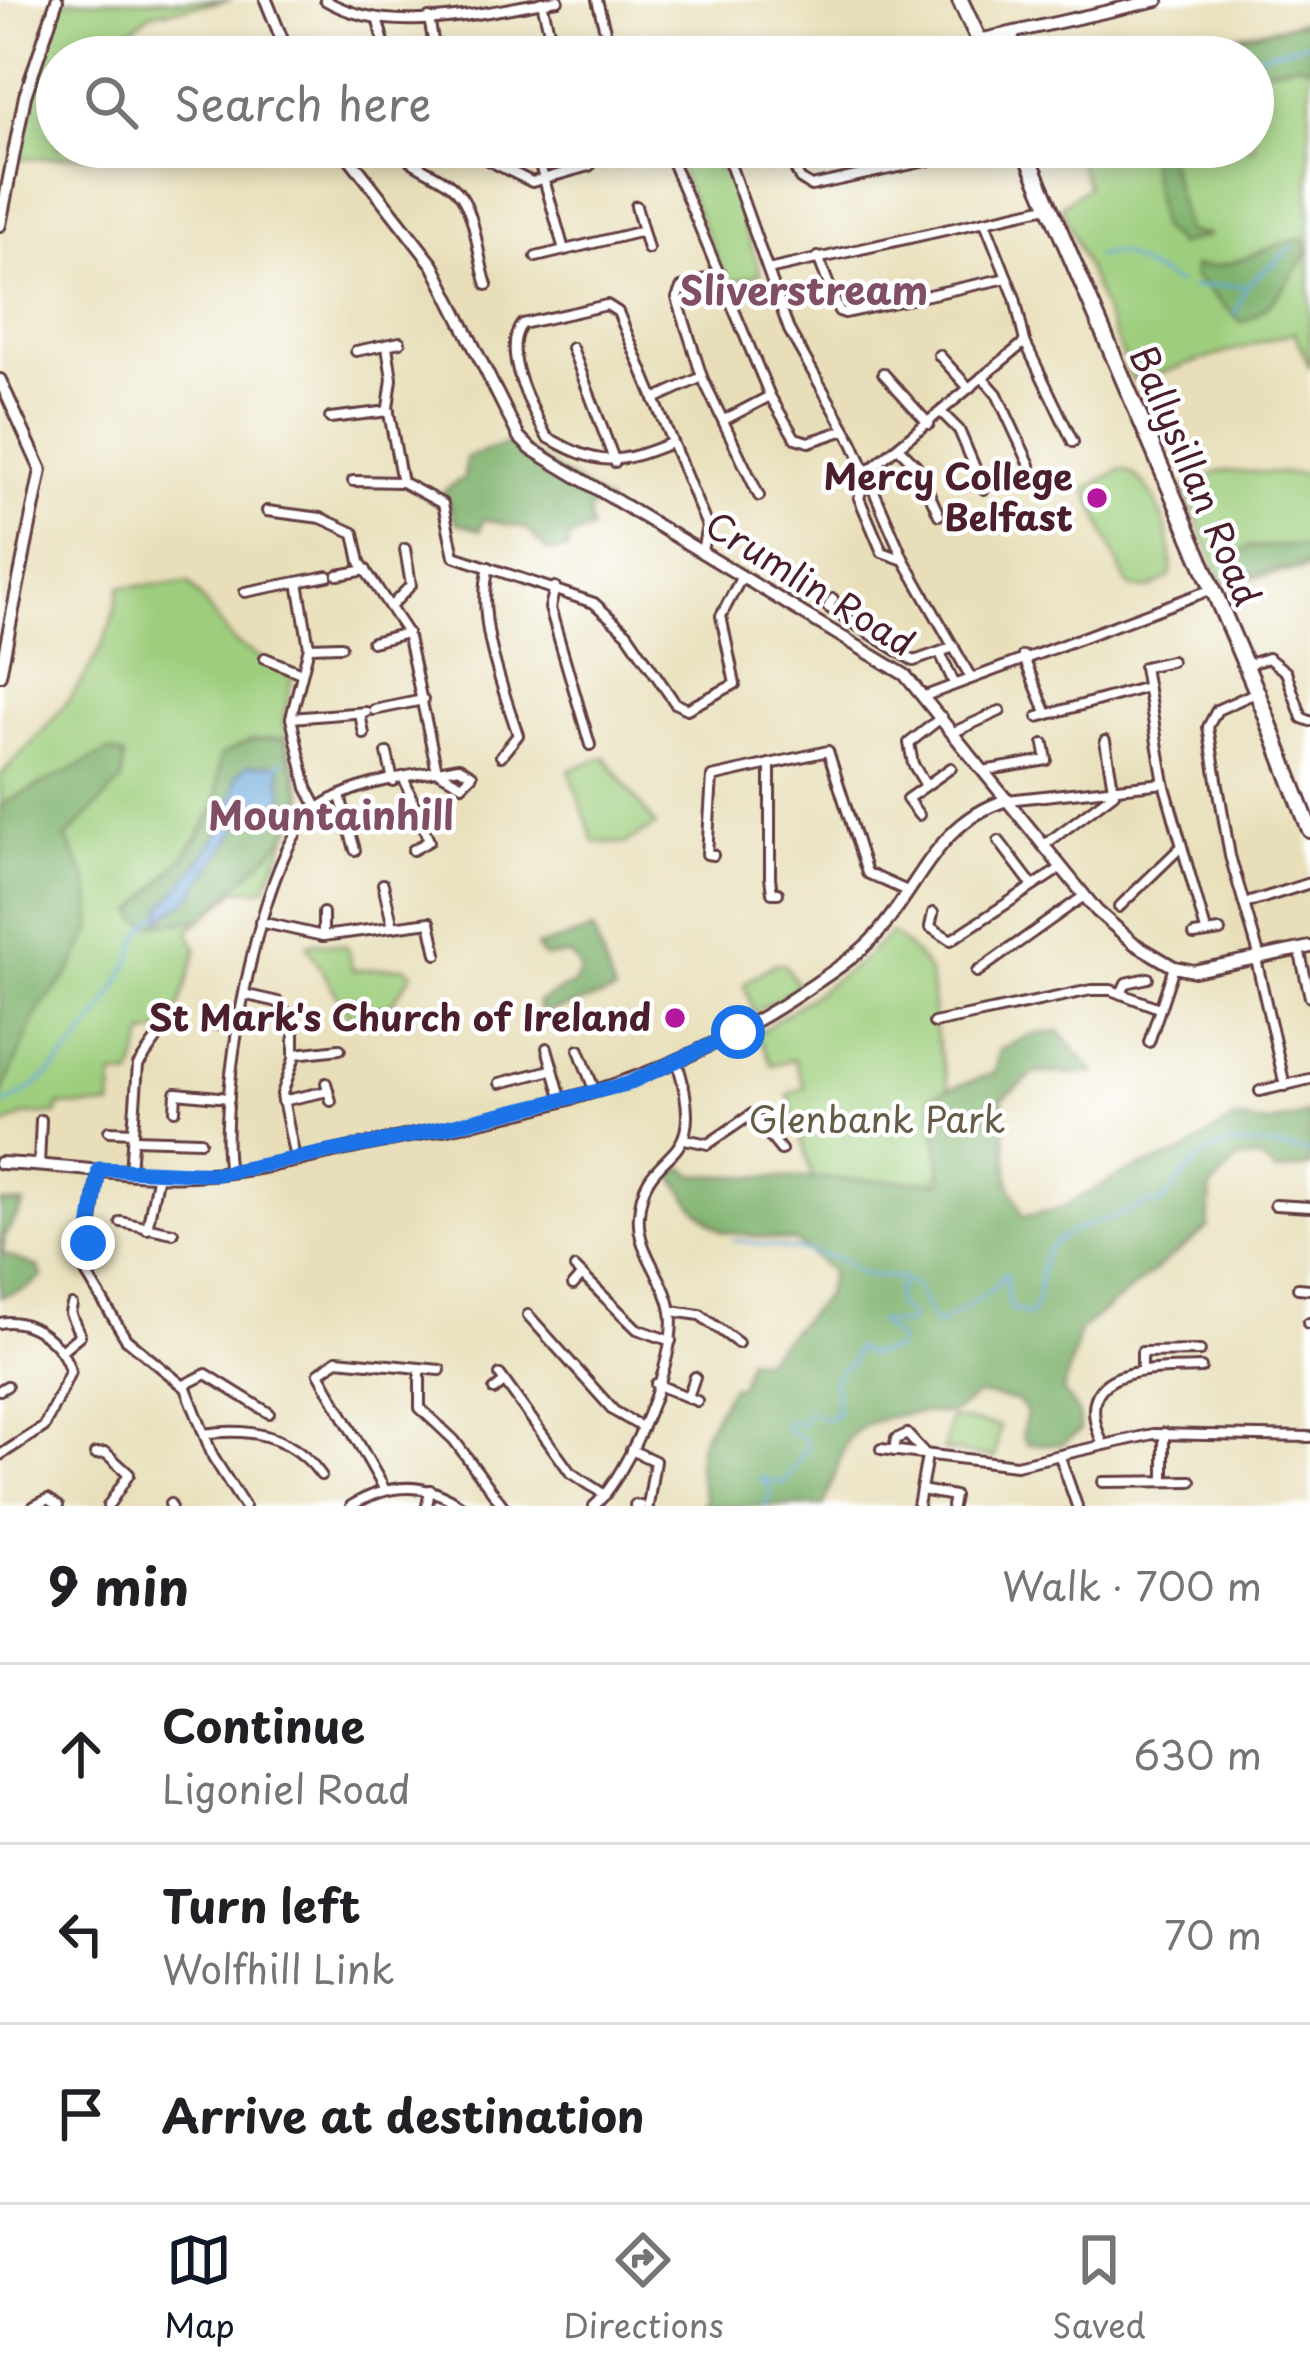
<!DOCTYPE html>
<meta charset="utf-8">
<style>
body{margin:0;font-family:"Playpen Sans",sans-serif;background:#f6f6f6;color:#202124}
.stop{position:absolute;width:36px;height:36px;margin:-27px;border:9px solid #1a73e8;border-radius:50%;background:#fff}
.stop.end{background:#1a73e8;border-color:#fff;box-shadow:0 3px 12px #0008}
.list{margin:0;padding:0;list-style:none}
h2{display:flex;justify-content:space-between;align-items:center;height:156px;margin:0;padding:0 48px;font-size:51px}
h2 small{font-size:39px;font-weight:400;color:#757577}
.list li{display:grid;grid-template-columns:78px 1fr auto;gap:36px;align-items:center;box-sizing:border-box;height:180px;padding:0 48px;border-top:3px solid #e0e0e0}
.list b{display:block;font-size:45px;white-space:nowrap}
.list p{margin:0;font-size:39px;white-space:nowrap;color:#757577}
.list em{font-size:39px;font-style:normal;color:#757577}
.icon{flex:none;width:66px;height:66px;fill:none;stroke:currentColor;stroke-width:2;stroke-linecap:round;stroke-linejoin:round}
.map{position:relative;flex:none;width:1310px;height:1506px;overflow:hidden}
.search{position:absolute;background:#fff;box-shadow:0 6px 18px #0003;left:36px;right:36px;top:36px;height:132px;display:flex;align-items:center;gap:30px;box-sizing:border-box;padding:0 42px;border-radius:66px;color:#757577;font-size:45px}
.sheet{height:696px;background:#fff}
nav{display:flex;justify-content:space-around;align-items:center;box-sizing:border-box;height:168px;border-top:3px solid #e0e0e0;background:#fff;font-size:33px;color:#757577}
nav a{display:grid;justify-items:center;gap:6px}
nav .on{color:#111827}
.map>svg:first-child{display:block}
</style>
<div class="map">
<svg width="1310" height="1506" viewBox="0 0 1310 1506">
<rect width="100%" height="100%" fill="#fff"/>
<filter id="ink" filterUnits="userSpaceOnUse"><feTurbulence type="fractalNoise" baseFrequency=".00833" numOctaves="2"/><feDisplacementMap in="SourceGraphic" scale="24" xChannelSelector="R" yChannelSelector="G"/><feConvolveMatrix kernelMatrix="1 2 1 2 8 2 1 2 1" color-interpolation-filters="sRGB"/></filter>
<filter id="wash" filterUnits="userSpaceOnUse"><feTurbulence type="fractalNoise" baseFrequency=".004" numOctaves="4" result="noise"/><feDisplacementMap in="SourceGraphic" scale="48" xChannelSelector="R" yChannelSelector="G"/><feGaussianBlur stdDeviation="2.7" result="paint"/><feColorMatrix in="noise" values="0 0 0 0 0 0 0 0 0 0 0 0 0 0 0 0 0 1.4 0 .05"/><feComposite in="paint" operator="in"/></filter>
<g filter="url(#wash)">
<rect width="100%" height="100%" fill="#e8dfba"/>
<!-- green -->
<g fill="#9ece7d" stroke="#747654" stroke-width="3">
<polygon points="53,0 231,0 151,13 127,33 143,57 57,57 57,147 181,149 12,160"/>
<polygon points="1310,20 1310,369 1295,332 1133,381 1061,206 1088,186 1073,147 1253,147 1253,57 1135,57"/>
<polygon points="676,147 711,147 719,171 726,172 761,274 728,283 674,157"/>
<path d="M1121,469C1155,476 1177,545 1170,577L1149,589L1132,588L1125,580L1086,489Z"/>
<polygon points="1219,471 1310,474 1310,568 1222,583 1184,488"/>
<path d="M189,583L234,642L292,677L283,725L304,797L265,889L237,890L188,931L197,949L179,1009L157,1033L145,1034L132,1077L113,1076L111,1107L59,1105L57,1114L26,1115L0,1127V776C54,720 107,667 120,587Z"/>
<polygon points="605,757 656,826 624,844 594,842 569,770"/>
<path d="M891,932C902,943 924,959 929,974C934,991 932,1012 935,1030C949,1099 974,1138 921,1198L818,1197L788,1095L805,1087L794,1059L772,1065L757,1034L860,962Z"/>
<polygon points="314,942 347,946 353,970 405,967 413,973 392,1003 350,1018 307,945"/>
<polygon points="775,963 785,965 798,986 754,1013 744,984"/>
<polygon points="950,1418 1000,1426 995,1458 944,1450"/>
</g>
<!-- forest -->
<g fill="#7eb16c" stroke="#64684c" stroke-width="3" fill-rule="evenodd">
<polygon points="1310,21 1310,67 1297,63 1253,72 1253,57 1215,57 1213,42"/>
<polygon points="1147,147 1165,147 1187,232 1210,235 1178,245 1160,228"/>
<path d="M1304,239L1308,252C1289,281 1274,308 1242,323L1194,277V266C1233,272 1266,243 1304,239Z"/>
<polygon points="513,442 608,504 588,509 591,530 569,537 568,550 549,552 525,528 483,519 480,530 457,523 443,491 464,478 466,458"/>
<polygon points="1310,546 1310,564 1239,576 1238,554 1248,547"/>
<path d="M284,738L302,797L286,837L202,920L153,925L139,920L134,912L186,854L216,807L220,756L251,740ZM279,765L284,799L244,820L190,898L161,920C195,875 230,832 237,775Z"/>
<polygon points="109,751 124,756 122,781 66,838 88,882 93,926 70,972 38,1011 0,1098 0,805"/>
<polygon points="593,930 615,993 541,1014 538,1002 575,983 581,969 570,955 544,957 536,947"/>
<path d="M1059,1031L1095,1073H1036L1002,1098L1009,1182L1023,1217L1061,1208L1122,1174L1183,1153L1234,1119L1266,1124L1310,1114V1167L1276,1172L1261,1159H1239L1211,1188L1208,1228L1080,1330L1063,1391L1078,1413L1080,1431L1061,1444H1027L1022,1434L1027,1412L1018,1401L979,1394L951,1414C923,1410 861,1413 845,1445C838,1461 833,1487 823,1506H701L706,1500C685,1440 706,1438 730,1387L740,1386L748,1358L763,1360L825,1296L831,1271L796,1242L721,1231L696,1209L670,1173L684,1168L694,1175L942,1182L931,1095L995,1073L1000,1050L1028,1036Z"/>
<polygon points="0,1202 24,1204 4,1237 3,1254 39,1268 42,1277 26,1289 0,1297"/>
</g>
<!-- water -->
<path fill="#68a7da" stroke="#596382" stroke-width="3" d="M248,765H279L284,799L244,820L190,898L160,920L162,908C197,865 230,834 237,775Z"/>
<g fill="none" stroke-linecap="round" stroke-linejoin="round">
<!-- stream -->
<g stroke="#68a7da" stroke-width="3">
<polyline points="1232,53 1233,57"/>
<polyline points="1266,53 1310,42"/>
<polyline points="1148,54 1229,42 1231,49"/>
<polyline points="1252,57 1263,54"/>
<polyline points="1095,256 1118,253 1178,284"/>
<polyline points="1191,287 1247,285 1292,248"/>
<polyline points="1236,314 1245,288"/>
<polyline points="275,767 285,760"/>
<path d="M0,1106C53,1085 101,1020 126,969C137,948 137,927 160,915"/>
<path d="M734,1240L815,1253L843,1261L860,1274L900,1278L916,1287L936,1326L995,1288L1005,1273L1010,1308L1029,1315C1046,1297 1034,1274 1047,1252C1064,1223 1122,1220 1150,1202L1159,1205C1176,1193 1182,1173 1197,1161C1235,1132 1271,1149 1310,1153"/>
<polyline points="765,1506 771,1489 760,1478 784,1484 807,1447 805,1439 785,1429 788,1421 802,1425 805,1415 816,1413 826,1419 838,1414 834,1380 840,1369 851,1364 855,1348 868,1355 896,1350 899,1341 877,1321 907,1325 911,1315 897,1307 896,1290 903,1284"/>
</g>
</g>
</g>
<g filter="url(#ink)">
<g fill="none" stroke-linecap="round" stroke-linejoin="round">
<!-- street casing -->
<g stroke="#623c40" stroke-width="14">
<g id="street">
<path d="M325,0C392,40 486,10 558,0"/>
<polyline points="597,0 607,38 626,57"/>
<polyline points="542,2 555,57"/>
<polyline points="377,18 388,57"/>
<polyline points="429,18 436,57"/>
<path d="M397,147C411,171 449,173 464,201C477,225 478,259 487,285"/>
<polyline points="461,147 532,182 589,166 609,147"/>
<polyline points="535,147 564,250"/>
<polyline points="666,147 770,396 795,438 809,442 845,430"/>
<polyline points="724,147 789,330 853,443 904,560 970,676"/>
<polyline points="785,147 800,179 811,186 991,147"/>
<polyline points="636,206 648,249"/>
<polyline points="985,222 1015,298 1025,342 1073,442"/>
<polyline points="536,257 643,231"/>
<polyline points="818,257 839,311 845,313 1007,278"/>
<polyline points="768,270 1047,207"/>
<polyline points="721,273 681,288 677,298 702,377 759,496"/>
<polyline points="387,346 392,379 388,408 402,482 443,504 454,556 594,603 627,633 675,703 687,709 735,684 721,616 742,576"/>
<polyline points="572,348 615,462"/>
<polyline points="356,351 400,342"/>
<polyline points="939,355 969,388"/>
<polyline points="883,373 929,424"/>
<polyline points="982,377 997,394 1030,465"/>
<polyline points="654,399 702,377"/>
<polyline points="942,413 959,430 984,489"/>
<polyline points="330,418 389,411"/>
<polyline points="724,420 770,396"/>
<path d="M671,443C616,465 600,467 547,437C533,411 500,351 522,324L607,305L618,312L707,526L702,551"/>
<polyline points="900,449 916,465 939,515"/>
<polyline points="353,481 402,482"/>
<polyline points="267,511 321,518 354,533 360,562 407,633 437,771"/>
<polyline points="904,560 882,552 859,498 867,472 1025,342"/>
<path d="M489,567C475,618 502,686 518,735L501,756"/>
<polyline points="338,575 366,570"/>
<polyline points="298,582 309,647"/>
<polyline points="555,587 550,608 590,745"/>
<polyline points="245,592 328,576"/>
<polyline points="833,599 828,607 914,661 954,647"/>
<polyline points="393,604 411,585 405,549"/>
<polyline points="372,642 407,633"/>
<polyline points="341,646 309,647 291,718 366,712"/>
<polyline points="941,655 954,683"/>
<polyline points="1023,656 1047,714"/>
<polyline points="265,658 301,673"/>
<polyline points="1171,661 1144,667 1164,783 1206,931"/>
<polyline points="1246,665 1268,658 1286,672 1302,718 1310,721"/>
<polyline points="1257,692 1217,710 1208,727 1230,856 1260,958"/>
<polyline points="925,696 1210,590"/>
<polyline points="374,710 423,700"/>
<polyline points="360,714 364,734"/>
<polyline points="1038,717 1147,687"/>
<polyline points="291,718 307,788 318,809"/>
<polyline points="954,732 1000,711"/>
<polyline points="387,753 393,781"/>
<polyline points="770,764 770,877 772,893 778,893"/>
<polyline points="983,771 1047,760 1044,744"/>
<polyline points="404,779 429,841 413,850"/>
<polyline points="925,784 913,764 909,743 942,717"/>
<polyline points="340,796 355,850"/>
<polyline points="1007,800 1164,783"/>
<polyline points="919,815 907,799 951,768"/>
<polyline points="999,841 1033,886"/>
<polyline points="1043,846 1114,793 1105,741"/>
<polyline points="713,855 707,854 712,777 828,751 867,873 907,891"/>
<polyline points="383,884 393,927"/>
<polyline points="1244,904 1310,883"/>
<polyline points="1119,907 1181,847"/>
<polyline points="933,913 930,927 951,940 1061,868"/>
<polyline points="260,922 323,936 430,922 437,954"/>
<polyline points="1194,935 1220,931"/>
<polyline points="323,936 323,913"/>
<polyline points="1299,949 1310,997"/>
<polyline points="1256,959 1285,1086"/>
<polyline points="977,972 1084,896"/>
<polyline points="1121,994 1126,983 1148,978"/>
<polyline points="247,995 278,1002 294,1022 294,1059 282,1094 295,1159"/>
<polyline points="934,1023 1091,990 1111,990 1159,1008"/>
<polyline points="208,1024 242,1026"/>
<polyline points="1149,1042 1174,967"/>
<polyline points="547,1048 562,1101"/>
<polyline points="579,1050 595,1092"/>
<polyline points="295,1054 340,1049"/>
<polyline points="326,1083 331,1101"/>
<polyline points="500,1083 551,1070"/>
<polyline points="1260,1091 1310,1079"/>
<polyline points="282,1101 328,1091"/>
<polyline points="175,1110 176,1093 229,1098"/>
<polyline points="109,1131 133,1132"/>
<polyline points="133,1139 200,1141"/>
<polyline points="685,1139 708,1144 752,1114 781,1150"/>
<polyline points="39,1165 41,1120"/>
<polyline points="98,1170 86,1273 126,1339 186,1388 213,1457 244,1506"/>
<polyline points="130,1171 138,1065 156,1040"/>
<path d="M229,1172C216,1103 259,860 312,813C349,781 412,776 459,767L472,775L462,785L437,771"/>
<polyline points="1275,1205 1310,1207"/>
<polyline points="121,1222 173,1233"/>
<polyline points="147,1229 158,1174"/>
<polyline points="575,1268 637,1329 671,1341"/>
<polyline points="573,1285 582,1275"/>
<polyline points="1298,1288 1310,1289"/>
<polyline points="671,1311 700,1315 738,1343"/>
<polyline points="528,1315 614,1411 640,1426"/>
<path d="M0,1323C28,1316 65,1344 70,1372L44,1427L0,1455"/>
<polyline points="1308,1323 1310,1323"/>
<polyline points="62,1350 80,1335 70,1313 72,1305"/>
<polyline points="1142,1370 1142,1352 1200,1351"/>
<polyline points="420,1371 420,1408 454,1440 503,1506"/>
<polyline points="500,1375 570,1472 605,1495"/>
<polyline points="656,1384 697,1401"/>
<polyline points="184,1385 206,1374 269,1413"/>
<polyline points="0,1390 7,1386"/>
<polyline points="494,1390 504,1382"/>
<polyline points="688,1397 695,1377"/>
<path d="M204,1434C250,1427 293,1436 321,1475"/>
<path d="M1102,1442C1068,1364 1152,1370 1201,1368"/>
<polyline points="881,1449 1016,1465 1153,1434 1310,1437"/>
<polyline points="631,1450 655,1461 648,1506"/>
<polyline points="894,1451 896,1439 907,1434 927,1456 918,1506"/>
<polyline points="95,1454 106,1453 129,1474 108,1506"/>
<polyline points="1060,1457 1077,1506"/>
<polyline points="1164,1481 1164,1433"/>
<polyline points="1103,1482 1191,1481"/>
<polyline points="385,1490 319,1373 337,1360 440,1370"/>
<polyline points="921,1490 954,1496 952,1506"/>
<polyline points="170,1504 171,1506"/>
<polyline points="635,1505 640,1506"/>
<polyline points="34,1506 48,1499 58,1506"/>
<path d="M351,1506C388,1483 425,1481 461,1506"/>
<polyline points="427,1506 430,1490"/>
<path d="M594,1506C628,1476 679,1356 671,1311C665,1276 636,1252 639,1215C644,1140 711,1175 678,1065"/>
</g>
</g>
<!-- secondary casing -->
<g stroke="#623c40" stroke-width="16">
<g id="secondary">
<polyline points="979,40 1158,0"/>
<polyline points="993,57 1001,43 1013,38"/>
<path d="M0,1163C69,1165 141,1180 209,1174C267,1170 323,1153 380,1142C545,1109 671,1083 813,985C835,970 859,954 877,934C921,884 937,822 1007,800"/>
</g>
</g>
<!-- primary casing -->
<g stroke="#623c40" stroke-width="16">
<g id="primary">
<polyline points="266,0 289,57"/>
<polyline points="341,147 433,265 519,437 531,449 905,675 1097,911 1135,944 1174,967 1194,971 1310,947"/>
<polyline points="0,225 25,96 57,0"/>
<polyline points="0,380 41,470 0,675"/>
</g>
</g>
<!-- highway casing -->
<g stroke="#623c40" stroke-width="20">
<g id="highway">
<polyline points="960,0 987,57"/>
<polyline points="1024,147 1257,692 1310,830"/>
</g>
</g>
<!-- street -->
<use href="#street" stroke="#fff" stroke-width="8"/>
<!-- secondary -->
<use href="#secondary" stroke="#fff" stroke-width="10"/>
<!-- primary -->
<use href="#primary" stroke="#fff" stroke-width="10"/>
<!-- highway -->
<use href="#highway" stroke="#fff" stroke-width="14"/>
</g>
</g>
<g fill="none" stroke-linecap="round" stroke-linejoin="round" filter="url(#ink)">
<!-- route -->
<polyline stroke="#1a73e8" stroke-width="15" points="88,1243 99,1169 218,1174 400,1138 627,1084 738,1032"/>
</g>
<!-- markers -->
<g fill="#b5179e" stroke="#fff" stroke-width="4.5">
<circle cx="1097" cy="498" r="12"/>
<circle cx="675" cy="1018" r="12"/>
</g>
<g text-anchor="middle" stroke-width="9" stroke-linejoin="round" paint-order="stroke">
<!-- street labels -->
<g font-size="36" fill="#4a1f2b" stroke="#fff">
<text transform="translate(1195 476) rotate(67)" y="13">Ballysillan Road</text>
<text transform="translate(810 584) rotate(32)" y="13">Crumlin Road</text>
</g>
<!-- poi labels -->
<g font-size="36" font-weight="bold" fill="#4a1f2b" stroke="#fff" text-anchor="end">
<text x="1073" y="490">Mercy College<tspan x="1073" dy="41">Belfast</tspan></text>
<text x="651" y="1031">St Mark's Church of Ireland</text>
</g>
<!-- park labels -->
<g font-size="36" fill="#675c48" stroke="#fff">
<text x="877" y="1133">Glenbank Park</text>
</g>
<!-- neighbourhood labels -->
<g font-size="39" font-weight="bold" fill="#814f65" stroke="#fff">
<text x="804" y="305">Sliverstream</text>
<text x="331" y="830">Mountainhill</text>
</g>
</g>
</svg>
<div class="stop" style="left:738px;top:1032px"></div>
<div class="stop end" style="left:88px;top:1243px"></div>
<div class="search"><svg class="icon" aria-label="search" viewBox="0 0 24 24"><circle cx="10" cy="10" r="6"/><path d="M15 15l6 6"/></svg>Search here</div>
</div>
<section class="sheet">
<h2>9 min<small>Walk · 700 m</small></h2>
<ul class="list">
<li><svg class="icon" aria-label="ahead" viewBox="0 0 24 24"><path d="M12 20V5M6 11l6-6 6 6"/></svg><div><b>Continue</b><p>Ligoniel Road</p></div><em>630 m</em></li>
<li><svg class="icon" aria-label="left" viewBox="0 0 24 24"><path d="M17 20v-9H6M10 6l-5 5 5 5"/></svg><div><b>Turn left</b><p>Wolfhill Link</p></div><em>70 m</em></li>
<li><svg class="icon" aria-label="arrive" viewBox="0 0 24 24"><path d="M6 21V4h12l-3 4 3 4H6"/></svg><div><b>Arrive at destination</b></div></li>
</ul>
</section>
<nav>
<a class="on"><svg class="icon" aria-label="map" viewBox="0 0 24 24"><path d="M3 6l6-2 6 2 6-2v14l-6 2-6-2-6 2zM9 4v14M15 6v14"/></svg>Map</a>
<a><svg class="icon" aria-label="directions" viewBox="0 0 24 24"><path d="M12 3l9 9-9 9-9-9zM9 14v-3h6M13 9l2 2-2 2"/></svg>Directions</a>
<a><svg class="icon" aria-label="saved" viewBox="0 0 24 24"><path d="M7 4h10v16l-5-4-5 4z"/></svg>Saved</a>
</nav>
